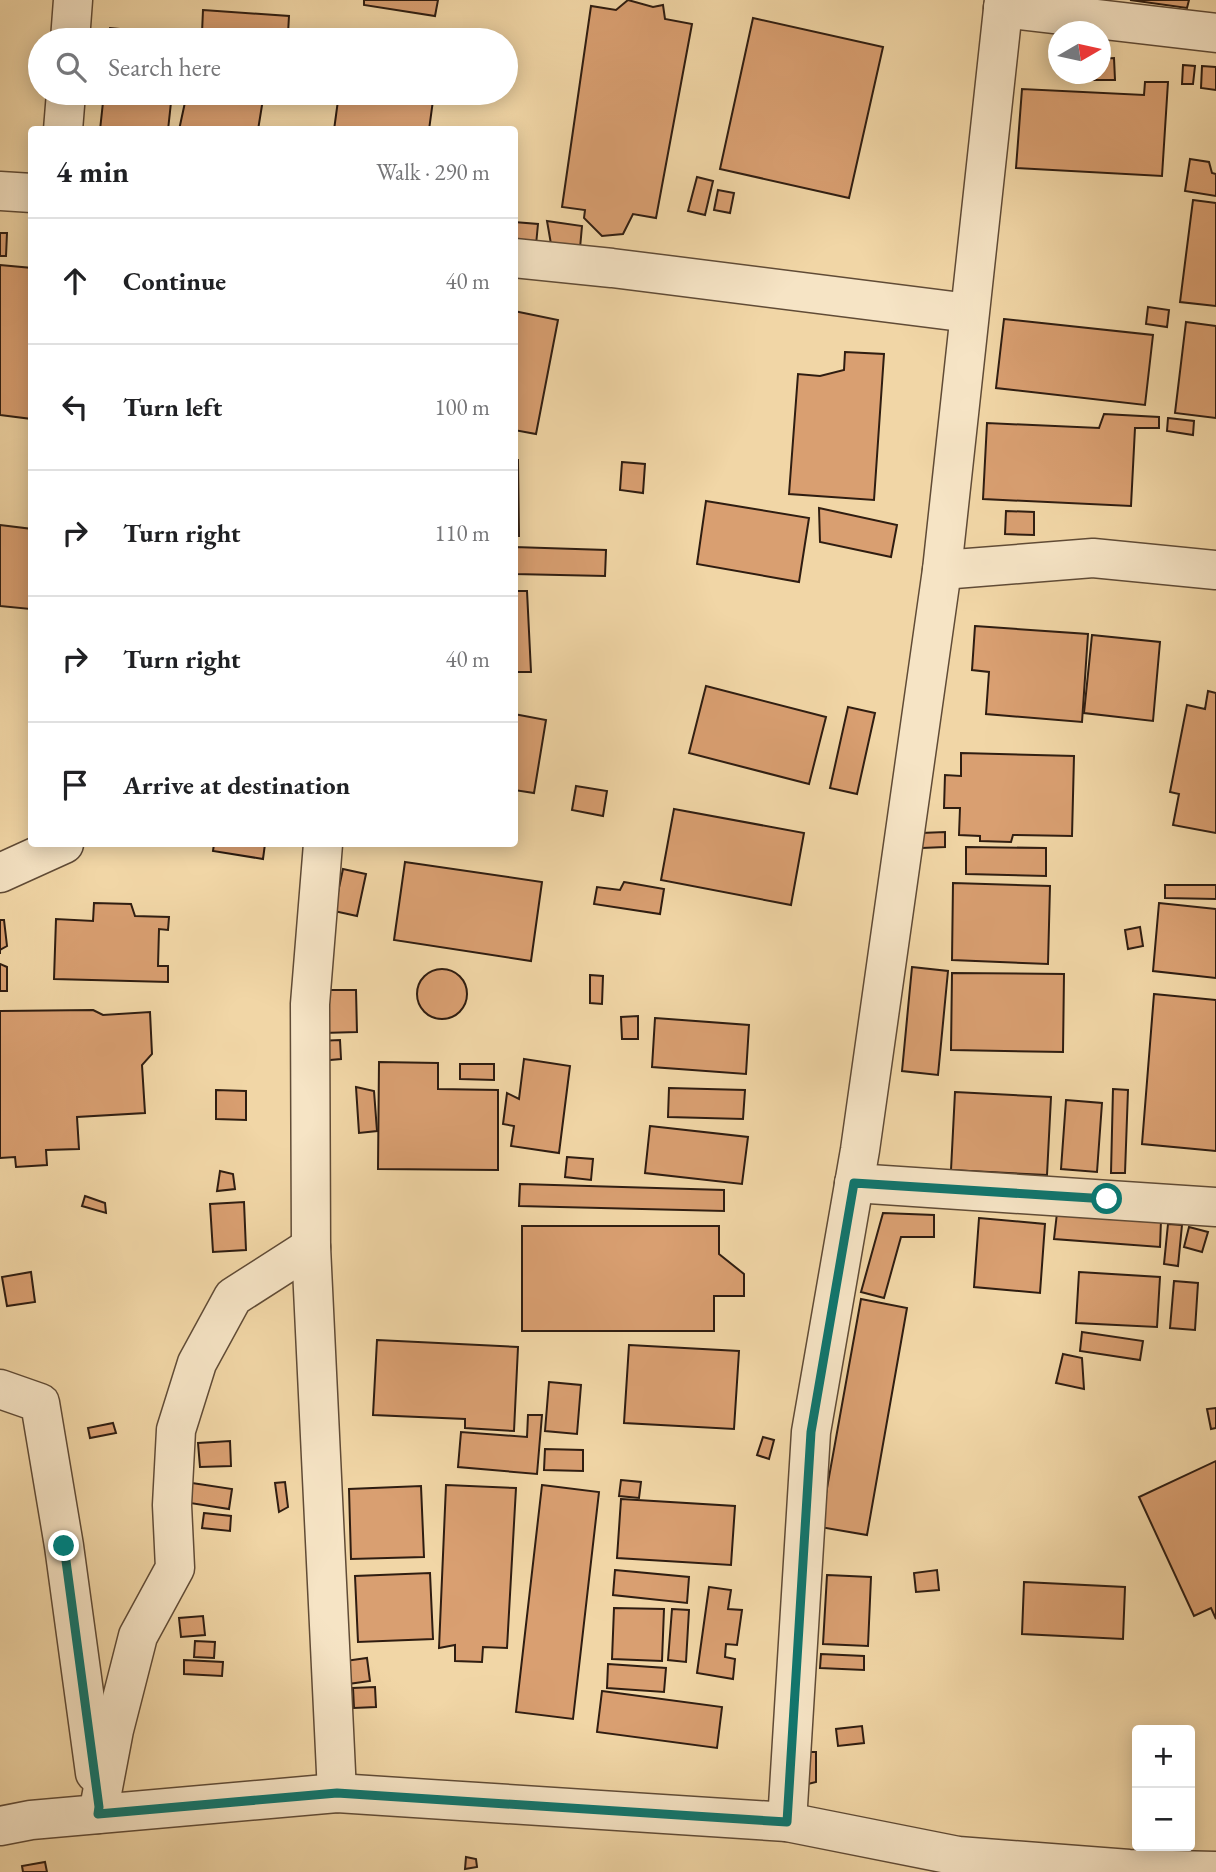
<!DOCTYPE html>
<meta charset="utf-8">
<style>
body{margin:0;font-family:"EB Garamond",serif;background:#f6f6f6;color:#202124}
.controls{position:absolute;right:21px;bottom:21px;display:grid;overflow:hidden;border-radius:7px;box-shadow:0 4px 18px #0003}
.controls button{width:63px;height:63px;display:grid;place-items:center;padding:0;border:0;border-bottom:2px solid #e0e0e0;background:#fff;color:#202124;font:35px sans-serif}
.compass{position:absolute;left:1048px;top:21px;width:63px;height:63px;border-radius:50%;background:#fff;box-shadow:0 4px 18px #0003;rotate:81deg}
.stop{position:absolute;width:21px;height:21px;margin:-16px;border:5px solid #0f766e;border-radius:50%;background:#fff}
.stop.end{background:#0f766e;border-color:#fff;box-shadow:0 2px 7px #0008}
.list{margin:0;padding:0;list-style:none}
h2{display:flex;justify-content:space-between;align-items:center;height:91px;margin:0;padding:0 28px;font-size:30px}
h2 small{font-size:23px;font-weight:400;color:#757577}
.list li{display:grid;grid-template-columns:46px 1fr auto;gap:21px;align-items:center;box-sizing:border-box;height:126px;padding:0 28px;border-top:2px solid #e0e0e0}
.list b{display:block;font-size:26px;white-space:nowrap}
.list em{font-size:23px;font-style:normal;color:#757577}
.icon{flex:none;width:38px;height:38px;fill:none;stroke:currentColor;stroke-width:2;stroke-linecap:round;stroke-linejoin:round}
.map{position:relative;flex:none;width:1216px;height:1872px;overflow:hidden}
.search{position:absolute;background:#fff;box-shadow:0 4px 18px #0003;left:28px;top:28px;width:490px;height:77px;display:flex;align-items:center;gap:18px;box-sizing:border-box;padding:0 24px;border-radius:38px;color:#757577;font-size:26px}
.panel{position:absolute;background:#fff;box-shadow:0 4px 18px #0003;left:28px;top:126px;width:490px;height:721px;border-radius:7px}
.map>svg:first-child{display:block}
</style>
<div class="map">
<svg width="1216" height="1872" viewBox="0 0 1216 1872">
<rect width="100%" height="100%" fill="#f1d6a6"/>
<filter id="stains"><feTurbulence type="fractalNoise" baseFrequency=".00286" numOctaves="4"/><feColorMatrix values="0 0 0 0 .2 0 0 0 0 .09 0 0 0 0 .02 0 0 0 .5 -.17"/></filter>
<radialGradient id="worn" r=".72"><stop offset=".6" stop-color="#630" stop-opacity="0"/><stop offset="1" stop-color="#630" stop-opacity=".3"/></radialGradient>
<!-- building -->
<g fill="#d99f71" stroke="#2f1d11" stroke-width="2">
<polygon points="364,0 438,0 435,16 364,5"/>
<polygon points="628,0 653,7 663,5 665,19 692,24 656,218 633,214 623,234 602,236 584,218 585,210 562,207 591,6 616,10"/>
<polygon points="1130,0 1189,0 1187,8"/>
<polygon points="203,10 289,16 288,34 303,40 202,33"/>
<polygon points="753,18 883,47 849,198 720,169"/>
<polygon points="110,28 178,35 177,40 109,40"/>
<polygon points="384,29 405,29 406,40 384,40"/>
<polygon points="1114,58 1115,80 1092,80 1092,74 1100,74 1100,59"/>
<polygon points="1183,65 1195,66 1193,84 1182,84"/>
<polygon points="1202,66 1216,67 1216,90 1201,88"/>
<polygon points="1145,82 1168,82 1162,176 1016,168 1022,89 1144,95"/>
<polygon points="104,93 172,93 168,130 100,130"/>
<polygon points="187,93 264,93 258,130 179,130"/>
<polygon points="339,93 434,93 429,130 334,130"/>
<polygon points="1190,159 1209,162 1212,173 1216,174 1216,196 1185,191"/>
<polygon points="697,177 713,181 705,215 688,211"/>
<polygon points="718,190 734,193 730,213 714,210"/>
<polygon points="1193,200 1216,203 1216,306 1180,302"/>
<polygon points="547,221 582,226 580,248 551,244"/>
<polygon points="514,222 538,224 536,245 514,243"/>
<polygon points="0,233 7,233 6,256 0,256"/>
<polygon points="0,265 32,268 32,419 0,415"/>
<polygon points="1148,307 1169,310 1167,327 1146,324"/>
<polygon points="514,311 558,320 536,434 514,430"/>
<polygon points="1004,319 1153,335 1145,405 996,388"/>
<polygon points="1186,322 1216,326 1216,418 1175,413"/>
<polygon points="845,352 884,354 874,500 789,494 798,374 820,376 844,370"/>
<polygon points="1104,414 1159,417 1159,428 1135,428 1131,506 983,499 987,423 1099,428"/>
<polygon points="1168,418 1194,421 1193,435 1167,431"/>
<polygon points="514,460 518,460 519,536 514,536"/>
<polygon points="622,462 645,464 643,493 620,490"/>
<polygon points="706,501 809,518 799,582 697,564"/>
<polygon points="819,508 897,525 891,557 820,542"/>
<polygon points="1006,511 1034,512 1034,535 1005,534"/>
<polygon points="0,525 32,529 30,609 0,606"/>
<polygon points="514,547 606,550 605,576 514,574"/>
<polygon points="514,591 527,591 531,672 514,672"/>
<polygon points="975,626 1088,634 1082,722 986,714 989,672 972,670"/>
<polygon points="1092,635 1160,642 1153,721 1084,713"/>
<polygon points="706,686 826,717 809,784 689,753"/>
<polygon points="1208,691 1216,693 1216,833 1173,825 1179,794 1170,792 1187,705 1205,709"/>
<polygon points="848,707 875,713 857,794 830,788"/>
<polygon points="514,714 546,720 534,793 514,790"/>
<polygon points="961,753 1074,756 1072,836 1013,835 1011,842 980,841 980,836 959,835 960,808 944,808 945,775 961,776"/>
<polygon points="576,786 607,791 603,816 572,810"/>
<polygon points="674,809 804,833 791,905 661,880"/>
<polygon points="945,832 945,847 922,848 921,833"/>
<polygon points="214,844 265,844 263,859 213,851"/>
<polygon points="966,847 1046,848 1046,876 966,874"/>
<polygon points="405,862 542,882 531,961 394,940"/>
<polygon points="343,869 366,874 357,916 334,911"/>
<polygon points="624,882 664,889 660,914 594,904 597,887 620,890"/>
<polygon points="953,883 1050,886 1048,964 952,960"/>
<polygon points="1165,885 1216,885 1216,899 1165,898"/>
<polygon points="94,903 131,904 135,916 169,917 168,930 159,929 158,966 168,966 168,982 54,979 56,919 93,921"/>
<polygon points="1159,903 1216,909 1216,978 1153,971"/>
<polygon points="0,920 4,920 7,946 0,950 0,954"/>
<polygon points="1140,927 1143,946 1128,949 1125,930"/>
<polygon points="0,964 7,967 7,991 0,991"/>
<polygon points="912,967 948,971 938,1075 902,1071"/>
<circle cx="442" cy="994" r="25"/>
<polygon points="952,973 1064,974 1063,1052 951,1050"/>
<polygon points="590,975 603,976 602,1004 590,1003"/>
<polygon points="321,990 356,990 357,1032 323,1033"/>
<polygon points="1154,994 1216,1000 1216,1151 1142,1144"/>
<polygon points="93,1010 103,1015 150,1012 152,1054 142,1065 145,1113 77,1117 79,1149 46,1150 47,1165 16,1167 15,1157 0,1158 0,1011"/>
<polygon points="638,1016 638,1039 622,1039 621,1017"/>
<polygon points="655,1018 749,1025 746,1074 652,1067"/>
<polygon points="340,1040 341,1059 319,1061 318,1041"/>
<polygon points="524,1059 570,1066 559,1153 511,1146 514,1126 503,1124 507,1093 519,1099"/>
<polygon points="379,1062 438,1063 438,1089 498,1090 498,1170 378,1169"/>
<polygon points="460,1064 494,1064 494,1080 460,1079"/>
<polygon points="356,1087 374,1091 377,1131 359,1133"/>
<polygon points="669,1088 745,1090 743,1119 668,1117"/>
<polygon points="1113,1089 1128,1090 1125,1173 1111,1173"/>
<polygon points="216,1090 246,1091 246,1120 216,1119"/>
<polygon points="955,1092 1051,1097 1047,1175 951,1170"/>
<polygon points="1066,1100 1102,1103 1097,1172 1061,1169"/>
<polygon points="650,1126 748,1137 742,1184 645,1173"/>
<polygon points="567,1157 593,1159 591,1180 565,1177"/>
<polygon points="220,1171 233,1174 235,1189 217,1191"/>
<polygon points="520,1184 724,1190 724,1211 519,1206"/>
<polygon points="85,1196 105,1203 106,1213 82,1206"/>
<polygon points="244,1202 246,1250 213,1252 210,1204"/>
<polygon points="883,1213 934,1215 934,1237 901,1237 884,1298 861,1292"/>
<polygon points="1057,1213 1161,1220 1160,1247 1054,1239"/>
<polygon points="979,1218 1045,1224 1040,1293 974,1287"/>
<polygon points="1168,1224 1182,1225 1178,1266 1164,1264"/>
<polygon points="522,1226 719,1226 719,1254 744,1274 744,1296 714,1296 714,1331 522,1331"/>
<polygon points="1189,1227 1208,1232 1202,1252 1184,1247"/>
<polygon points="31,1272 35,1302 7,1306 2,1277"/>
<polygon points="1079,1272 1160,1277 1157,1327 1076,1323"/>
<polygon points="1174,1281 1198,1283 1195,1330 1170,1328"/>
<polygon points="861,1299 907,1308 867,1535 820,1527"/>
<polygon points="1082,1332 1143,1341 1140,1360 1080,1351"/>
<polygon points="377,1340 518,1347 514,1431 465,1428 465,1419 373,1415"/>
<polygon points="629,1345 739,1351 734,1429 624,1423"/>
<polygon points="1063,1354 1082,1358 1084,1389 1056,1383"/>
<polygon points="549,1382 581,1385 577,1434 545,1431"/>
<polygon points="1216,1408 1216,1428 1211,1429 1207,1409"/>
<polygon points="528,1415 542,1415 537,1474 458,1467 461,1432 527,1437"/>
<polygon points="113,1423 116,1433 90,1438 88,1428"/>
<polygon points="763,1437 774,1440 769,1459 757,1455"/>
<polygon points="230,1441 231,1466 200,1467 198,1443"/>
<polygon points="545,1449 583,1450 583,1471 544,1470"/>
<polygon points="1216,1461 1216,1619 1211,1608 1194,1616 1139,1497"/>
<polygon points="621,1480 641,1482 639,1498 619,1496"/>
<polygon points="285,1482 288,1507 279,1512 275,1483"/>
<polygon points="192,1483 232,1489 229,1509 190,1503"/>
<polygon points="446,1485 516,1488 507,1648 483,1647 482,1662 455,1661 455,1645 439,1648"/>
<polygon points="542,1485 599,1492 573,1719 516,1712"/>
<polygon points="421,1486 424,1557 351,1559 349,1489"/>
<polygon points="621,1499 735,1506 731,1565 617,1558"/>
<polygon points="204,1513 231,1516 230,1531 202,1528"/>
<polygon points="615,1570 689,1577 687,1603 613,1595"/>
<polygon points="937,1570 939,1590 916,1592 914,1573"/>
<polygon points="430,1573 433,1639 358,1642 355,1576"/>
<polygon points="827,1575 871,1577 868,1646 823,1644"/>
<polygon points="1024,1582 1125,1587 1123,1639 1022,1634"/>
<polygon points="709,1587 731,1590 728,1609 742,1610 737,1645 726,1644 725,1657 735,1659 733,1679 697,1673"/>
<polygon points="614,1608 664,1609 662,1661 612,1659"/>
<polygon points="672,1609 689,1610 686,1662 668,1660"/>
<polygon points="203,1616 205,1635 181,1637 179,1618"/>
<polygon points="195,1641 215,1642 214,1658 194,1657"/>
<polygon points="821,1654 864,1656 864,1670 820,1668"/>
<polygon points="367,1658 370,1681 348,1684 345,1661"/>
<polygon points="184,1660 223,1662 222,1676 184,1674"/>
<polygon points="608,1664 666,1668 664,1692 607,1688"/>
<polygon points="375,1687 376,1707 354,1708 353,1688"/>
<polygon points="602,1691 722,1707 717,1748 597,1732"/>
<polygon points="862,1726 864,1743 838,1746 836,1729"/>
<polygon points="799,1752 816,1752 816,1782 800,1786"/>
<polygon points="466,1857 476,1859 477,1867 465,1869"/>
<polygon points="45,1862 47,1872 23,1872 22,1866"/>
</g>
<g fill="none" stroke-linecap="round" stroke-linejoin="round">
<!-- minor casing -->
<g stroke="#604b36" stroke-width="41">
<g id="minor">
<polyline points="1003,8 1216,33"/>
<polyline points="70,40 73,0"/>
<polyline points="63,130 66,93"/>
<polyline points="0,191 32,193"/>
<polyline points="514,258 612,268 969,313"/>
<polyline points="942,570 1093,558 1216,570"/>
<polyline points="323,844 310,1004 311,1247 337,1793"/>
<polyline points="0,873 64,844"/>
<polyline points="854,1183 1216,1207"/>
<polyline points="0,1389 40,1403 64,1546 95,1773"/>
<polyline points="98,1814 114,1730 138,1636 175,1568 172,1505 176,1430 197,1363 233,1297 311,1247"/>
<polyline points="787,1822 811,1432 860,1150 942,570 1004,0"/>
</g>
</g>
<!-- tertiary casing -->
<g stroke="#604b36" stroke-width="41">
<polyline id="tertiary" points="0,1826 31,1820 337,1793 787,1822 958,1856 1129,1869 1216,1871"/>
</g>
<!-- minor -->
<use href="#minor" stroke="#f6e4c5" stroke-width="38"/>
<!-- tertiary -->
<use href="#tertiary" stroke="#f6e4c5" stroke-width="38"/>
</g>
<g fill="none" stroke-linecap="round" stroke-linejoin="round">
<!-- route -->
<polyline stroke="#0f766e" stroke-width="9" points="64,1546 99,1807 98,1814 337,1793 787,1822 811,1432 854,1183 1107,1199"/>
</g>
<rect width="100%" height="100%" filter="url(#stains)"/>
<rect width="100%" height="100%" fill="url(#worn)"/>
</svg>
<div class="controls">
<button>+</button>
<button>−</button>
</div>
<svg class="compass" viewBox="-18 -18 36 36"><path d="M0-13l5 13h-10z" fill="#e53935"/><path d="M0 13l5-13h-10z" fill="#757577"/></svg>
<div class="stop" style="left:1107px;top:1199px"></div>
<div class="stop end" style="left:64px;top:1546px"></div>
<div class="search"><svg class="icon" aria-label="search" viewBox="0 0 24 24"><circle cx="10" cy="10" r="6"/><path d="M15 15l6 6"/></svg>Search here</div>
<section class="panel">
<h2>4 min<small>Walk · 290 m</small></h2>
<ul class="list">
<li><svg class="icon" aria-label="ahead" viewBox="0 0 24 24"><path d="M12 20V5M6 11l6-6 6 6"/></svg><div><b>Continue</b></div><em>40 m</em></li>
<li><svg class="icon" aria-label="left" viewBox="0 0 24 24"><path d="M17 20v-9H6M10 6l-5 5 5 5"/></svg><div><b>Turn left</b></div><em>100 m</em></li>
<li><svg class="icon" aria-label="right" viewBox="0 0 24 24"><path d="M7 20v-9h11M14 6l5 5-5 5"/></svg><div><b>Turn right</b></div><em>110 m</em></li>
<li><svg class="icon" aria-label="right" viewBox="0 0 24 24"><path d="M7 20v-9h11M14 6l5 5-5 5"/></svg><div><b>Turn right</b></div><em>40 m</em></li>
<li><svg class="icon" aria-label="arrive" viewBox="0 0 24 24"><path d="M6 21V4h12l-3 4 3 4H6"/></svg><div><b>Arrive at destination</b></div></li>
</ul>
</section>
</div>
